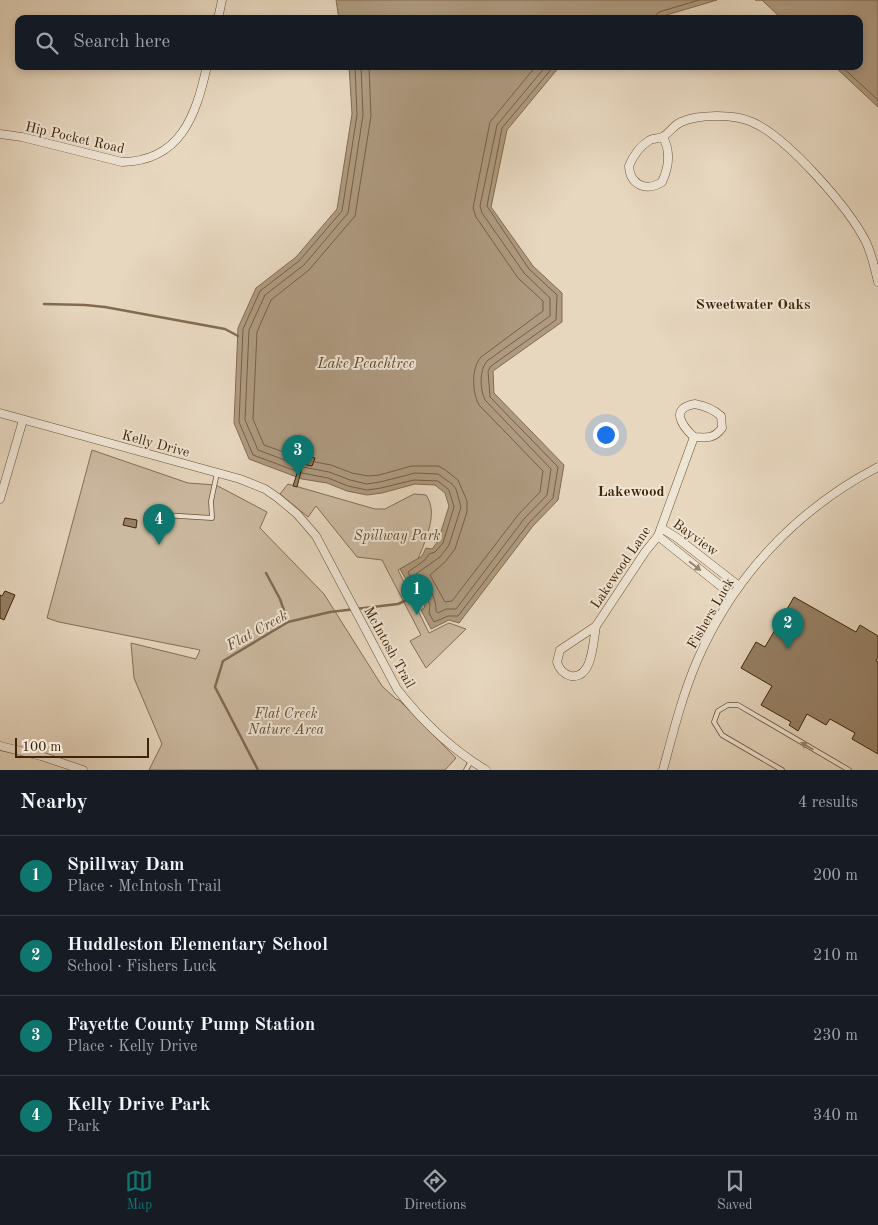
<!DOCTYPE html>
<meta charset="utf-8">
<style>
body{margin:0;font-family:"Old Standard TT",serif;background:#242831;color:#f1f3f6}
.scale{position:absolute;left:15px;bottom:12px;width:134px;box-sizing:border-box;padding-left:5px;border:2px solid #402406;border-top:0;font-size:14px;line-height:18px;white-space:nowrap;color:#402406;-webkit-text-stroke:4px #efe5d5;paint-order:stroke}
.you{position:absolute;left:605px;top:434px;width:18px;height:18px;margin:-12px;border:4px solid #fff;border-radius:50%;background:#1a73e8;box-shadow:0 0 0 8px #1a73e833}
.badge{display:grid;place-items:center;width:32px;height:32px;border-radius:50%;background:#0f766e;color:#fff;font-size:16px;font-weight:700}
.pin{position:absolute;translate:-50% -41px;filter:drop-shadow(0 1px 2px #0008)}
.pin::after{content:'';position:absolute;top:26px;width:18px;height:15px;background:inherit;clip-path:polygon(0 0,100% 0,50% 100%)}
.list{margin:0;padding:0;list-style:none}
h2{display:flex;justify-content:space-between;align-items:center;height:65px;margin:0;padding:0 20px;font-size:21px}
h2 small{font-size:16px;font-weight:400;color:#9ea1a6}
.list li{display:grid;grid-template-columns:32px 1fr auto;gap:15px;align-items:center;box-sizing:border-box;height:80px;padding:0 20px;border-top:1px solid #363941}
.list b{display:block;font-size:19px;white-space:nowrap}
.list p{margin:0;font-size:16px;white-space:nowrap;color:#9ea1a6}
.list em{font-size:16px;font-style:normal;color:#9ea1a6}
.icon{flex:none;width:28px;height:28px;fill:none;stroke:currentColor;stroke-width:2;stroke-linecap:round;stroke-linejoin:round}
.map{position:relative;flex:none;width:878px;height:770px;overflow:hidden}
.search{position:absolute;background:#171b24;box-shadow:0 2px 8px #0003;left:15px;right:15px;top:15px;height:55px;display:flex;align-items:center;gap:12px;box-sizing:border-box;padding:0 18px;border-radius:10px;color:#9ea1a6;font-size:19px}
.sheet{height:385px;background:#171b24}
nav{display:flex;justify-content:space-around;align-items:center;box-sizing:border-box;height:70px;border-top:1px solid #363941;background:#171b24;font-size:14px;color:#9ea1a6}
nav a{display:grid;justify-items:center;gap:2px}
nav .on{color:#0f766e}
.map>svg:first-child{display:block}
</style>
<div class="map">
<svg width="878" height="770" viewBox="0 0 878 770">
<rect width="100%" height="100%" fill="#e7d7bf"/>
<filter id="stains"><feTurbulence type="fractalNoise" baseFrequency=".004" numOctaves="4"/><feColorMatrix values="0 0 0 0 .2 0 0 0 0 .09 0 0 0 0 .02 0 0 0 .5 -.17"/></filter>
<radialGradient id="worn" r=".72"><stop offset=".6" stop-color="#630" stop-opacity="0"/><stop offset="1" stop-color="#630" stop-opacity=".3"/></radialGradient>
<!-- green -->
<g fill="#cbb9a0" stroke="#866e53">
<polygon points="92,450 188,483 216,485 267,512 260,528 324,594 382,686 396,699 399,700 456,758 445,770 149,770 162,744 134,678 131,643 196,659 200,650 59,622 47,618"/>
<path d="M288,484L375,509H385L414,494L426,495C439,513 425,541 418,559L398,570L429,633L449,623L466,629L426,668L410,641L421,635L382,560L357,557L316,506L308,517L280,494Z"/>
</g>
<!-- water -->
<g fill="#ae9a80" stroke="#826b4f">
<polygon points="336,0 717,0 653,19 339,19"/>
<polygon points="755,0 878,0 878,107 834,66 859,66 859,19 782,19 762,0"/>
<polygon points="349,66 560,66 507,130 491,207 533,266 562,293 562,322 493,371 494,393 564,465 558,500 533,526 459,623 449,620 431,629 421,610 425,607 416,588 412,590 400,569 422,556 426,548 432,549 438,541 449,506 445,493 435,485 415,484 382,493 367,495 347,491 327,483 302,479 249,459 234,423 238,328 256,288 296,257 337,209 352,114"/>
</g>
<g fill="none" stroke-linecap="round" stroke-linejoin="round">
<!-- shore -->
<g stroke="#775f43" stroke-width="1">
<polyline points="656,19 656,15 659,12 699,0"/>
<polyline points="841,66 878,100"/>
<polyline points="301,458 264,445 253,419 257,332 271,300 309,270 355,216 371,116 369,66"/>
<path d="M315,462L331,465L352,473L368,476L379,475L412,466H438L444,469L458,480L467,501V512L455,549L445,562L430,575L445,602L452,601L518,515L540,492L543,471L479,405C472,392 471,368 481,357L543,311V301L518,278L476,217L473,208L490,122L536,66"/>
<polyline points="298,465 258,450 245,420 249,330 265,295 304,265 348,213 363,115 361,66"/>
<path d="M303,467L329,472L350,480L367,484L380,482L415,473L438,474L452,484L456,489L461,507L449,545L440,557L416,574C419,578 422,578 425,582C431,590 437,602 436,611L438,613L446,609H456L524,519L547,495L551,469L485,400C480,390 479,370 487,361L550,316V298L524,273L482,213L480,206L497,125L546,66"/>
<polyline points="296,471 253,455 239,422 243,329 260,291 299,261 342,211 357,115 355,66"/>
<polyline points="302,473 328,478 348,486 367,490 381,488 414,480 438,481 449,490 454,507 443,543 435,552 429,554 425,560 408,572 413,583 420,586 430,604 429,613 434,622 448,616 458,616 529,523 553,498 558,467 490,397 488,371 491,366 556,320 557,295 529,269 487,206 502,128 554,66"/>
</g>
<!-- stream -->
<g stroke="#826b4f" stroke-width="2.5">
<polyline points="44,304 85,305 105,307 225,329 238,336"/>
<polyline points="266,573 280,599 288,622"/>
<polyline points="258,770 215,687 223,661 288,622 330,612 398,604 419,594"/>
</g>
</g>
<!-- building -->
<g fill="#978166" stroke="#402406">
<polygon points="303,455 315,458 312,466 303,464 297,487 293,486"/>
<polygon points="125,518 137,520 136,528 123,525"/>
<polygon points="5,591 15,595 4,620 0,618 0,595 2,596"/>
<polygon points="794,597 856,632 860,625 878,636 878,657 876,661 878,662 878,754 852,739 855,733 830,719 826,725 807,714 798,731 789,725 791,722 761,705 772,686 741,668 756,642 765,647"/>
</g>
<g fill="none" stroke-linecap="round" stroke-linejoin="round">
<!-- service casing -->
<g stroke="#6a5134" stroke-width="5.5">
<g id="service">
<polyline points="147,514 212,518 211,501 217,473"/>
<polyline points="466,770 471,761"/>
<polyline points="782,770 722,735 714,722 718,711 728,705 738,705 849,770"/>
</g>
</g>
<!-- minor casing -->
<g stroke="#6a5134" stroke-width="9">
<g id="minor">
<polyline points="218,19 222,0"/>
<path d="M0,134L22,137L122,162C181,161 196,115 207,66"/>
<path d="M663,137C671,152 669,167 662,182C646,192 630,185 629,166C633,156 640,146 650,140C654,138 660,139 664,136C670,132 674,125 681,122C699,114 735,114 752,122C787,137 849,208 866,242C872,255 875,269 878,282"/>
<path d="M695,404C706,406 713,409 721,416L722,428C714,439 706,438 694,437C681,425 670,408 695,404Z"/>
<path d="M0,413L240,479L265,489L278,498L297,514L316,536L397,689C422,721 451,749 486,770"/>
<polyline points="0,499 23,420"/>
<polyline points="661,528 676,537 739,586"/>
<polyline points="658,536 732,595"/>
<polyline points="596,626 645,552 658,536 694,437"/>
<path d="M596,626C593,641 593,679 571,676C563,674 559,669 557,662L560,650Z"/>
<polyline points="0,746 41,756 83,770"/>
<path d="M663,770C673,733 682,696 697,661C734,576 796,510 878,467"/>
</g>
</g>
<!-- service -->
<use href="#service" stroke="#efe5d5" stroke-width="4"/>
<!-- minor -->
<use href="#minor" stroke="#efe5d5" stroke-width="8"/>
</g>
<!-- one-way arrows -->
<defs><path id="oneway-solid" d="M-6-.8H1V-3.2L6.5 0L1 3.2V.8H-6Z" transform="scale(1.25)"/></defs>
<g fill="#98846e">
<use href="#oneway-solid" transform="translate(695 566) rotate(38)"/>
<use href="#oneway-solid" transform="translate(807 746) rotate(-150)"/>
</g>
<g text-anchor="middle" stroke-width="4" stroke-linejoin="round" paint-order="stroke">
<!-- street labels -->
<g font-size="14" fill="#402406" stroke="#efe5d5">
<text transform="translate(75 137) rotate(13)" y="5">Hip Pocket Road</text>
<text transform="translate(156 443) rotate(15)" y="5">Kelly Drive</text>
<text transform="translate(696 537) rotate(36)" y="5">Bayview</text>
<text transform="translate(620 567) rotate(-56)" y="5">Lakewood Lane</text>
<text transform="translate(710 613) rotate(-60)" y="5">Fishers Luck</text>
<text transform="translate(390 647) rotate(61)" y="5">McIntosh Trail</text>
</g>
<!-- park labels -->
<g font-size="14" font-style="italic" fill="#63492c" stroke="#efe5d5">
<text x="397" y="540">Spillway Park</text>
<text x="286" y="718">Flat Creek<tspan x="286" dy="16">Nature Area</tspan></text>
</g>
<!-- neighbourhood labels -->
<g font-size="15" font-weight="bold" fill="#402406" stroke="#efe5d5">
<text x="753" y="309">Sweetwater Oaks</text>
<text x="631" y="496">Lakewood</text>
</g>
<!-- water labels -->
<g font-size="15" font-style="italic" fill="#61472b" stroke="#efe5d5">
<text x="366" y="368">Lake Peachtree</text>
<text transform="translate(257 630) rotate(-29)" y="5">Flat Creek</text>
</g>
</g>
<rect width="100%" height="100%" filter="url(#stains)"/>
<rect width="100%" height="100%" fill="url(#worn)"/>
</svg>
<div class="scale">100 m</div>
<div class="you"></div>
<div class="pin badge" style="left:417px;top:615px">1</div>
<div class="pin badge" style="left:788px;top:649px">2</div>
<div class="pin badge" style="left:298px;top:476px">3</div>
<div class="pin badge" style="left:159px;top:545px">4</div>
<div class="search"><svg class="icon" aria-label="search" viewBox="0 0 24 24"><circle cx="10" cy="10" r="6"/><path d="M15 15l6 6"/></svg>Search here</div>
</div>
<section class="sheet">
<h2>Nearby<small>4 results</small></h2>
<ul class="list">
<li><span class="badge">1</span><div><b>Spillway Dam</b><p>Place · McIntosh Trail</p></div><em>200 m</em></li>
<li><span class="badge">2</span><div><b>Huddleston Elementary School</b><p>School · Fishers Luck</p></div><em>210 m</em></li>
<li><span class="badge">3</span><div><b>Fayette County Pump Station</b><p>Place · Kelly Drive</p></div><em>230 m</em></li>
<li><span class="badge">4</span><div><b>Kelly Drive Park</b><p>Park</p></div><em>340 m</em></li>
</ul>
</section>
<nav>
<a class="on"><svg class="icon" aria-label="map" viewBox="0 0 24 24"><path d="M3 6l6-2 6 2 6-2v14l-6 2-6-2-6 2zM9 4v14M15 6v14"/></svg>Map</a>
<a><svg class="icon" aria-label="directions" viewBox="0 0 24 24"><path d="M12 3l9 9-9 9-9-9zM9 14v-3h6M13 9l2 2-2 2"/></svg>Directions</a>
<a><svg class="icon" aria-label="saved" viewBox="0 0 24 24"><path d="M7 4h10v16l-5-4-5 4z"/></svg>Saved</a>
</nav>
